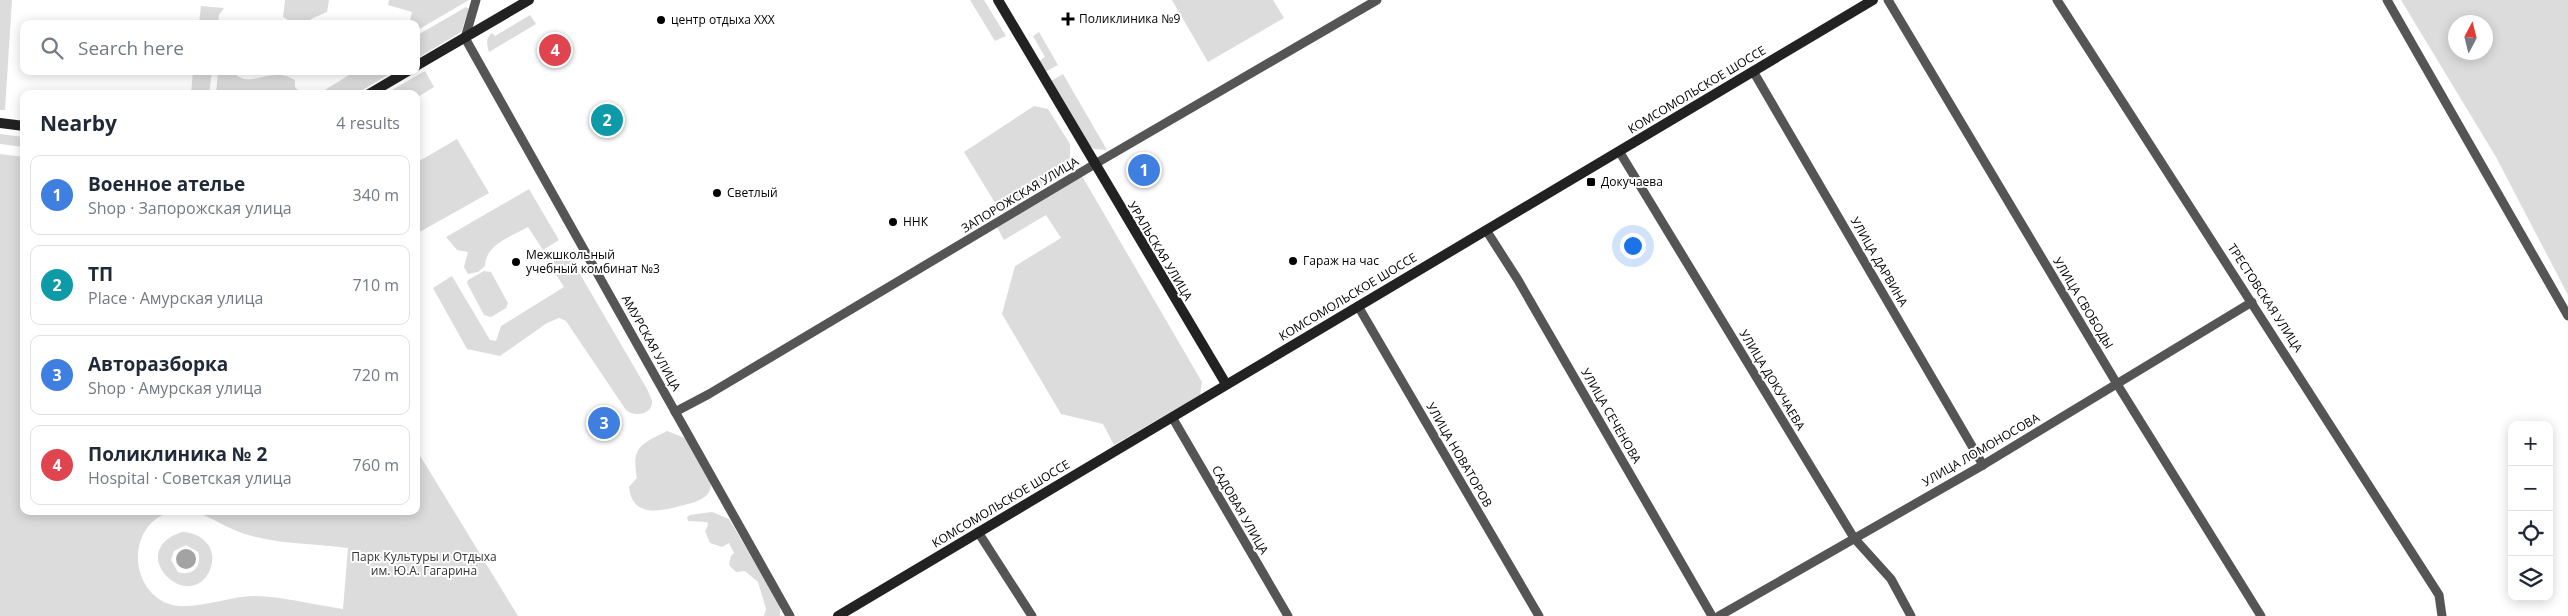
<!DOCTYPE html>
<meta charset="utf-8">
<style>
body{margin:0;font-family:"Open Sans",sans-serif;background:#f6f6f7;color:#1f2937}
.controls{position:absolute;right:15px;bottom:15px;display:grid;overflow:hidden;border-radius:10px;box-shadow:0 2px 12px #0003}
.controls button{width:45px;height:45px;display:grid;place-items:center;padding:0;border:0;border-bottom:1px solid #e0e1e3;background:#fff;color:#1f2937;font:25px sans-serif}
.compass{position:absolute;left:2448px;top:15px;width:45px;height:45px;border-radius:50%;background:#fff;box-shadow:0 2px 12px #0003;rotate:7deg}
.you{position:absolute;left:1632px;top:245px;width:18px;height:18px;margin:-12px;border:4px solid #fff;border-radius:50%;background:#1a73e8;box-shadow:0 0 0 8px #1a73e833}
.badge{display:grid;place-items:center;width:32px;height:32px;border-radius:50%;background:#0f766e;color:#fff;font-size:16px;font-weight:700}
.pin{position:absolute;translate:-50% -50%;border:2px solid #fff;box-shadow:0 1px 5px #0006}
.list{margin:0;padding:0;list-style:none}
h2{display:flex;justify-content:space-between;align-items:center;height:65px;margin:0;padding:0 20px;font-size:21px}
h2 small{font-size:16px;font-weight:400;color:#747a83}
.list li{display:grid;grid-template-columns:32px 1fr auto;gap:15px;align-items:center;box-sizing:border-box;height:80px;margin:0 10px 10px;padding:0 10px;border:1px solid #e0e1e3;border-radius:10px}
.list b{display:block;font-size:19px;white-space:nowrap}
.list p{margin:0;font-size:16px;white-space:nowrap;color:#747a83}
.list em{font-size:16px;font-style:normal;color:#747a83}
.icon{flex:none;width:28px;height:28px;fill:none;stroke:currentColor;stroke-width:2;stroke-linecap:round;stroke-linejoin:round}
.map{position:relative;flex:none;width:2568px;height:616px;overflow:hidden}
.search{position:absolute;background:#fff;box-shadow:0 2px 12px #0003;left:20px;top:20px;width:400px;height:55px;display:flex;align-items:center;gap:12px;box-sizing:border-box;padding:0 18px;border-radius:10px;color:#747a83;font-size:19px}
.panel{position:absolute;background:#fff;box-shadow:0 2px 12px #0003;left:20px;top:90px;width:400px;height:425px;border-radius:10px}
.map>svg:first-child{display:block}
</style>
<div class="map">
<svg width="2568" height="616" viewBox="0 0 2568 616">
<rect width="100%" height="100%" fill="#fff"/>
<!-- green -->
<g fill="#dcdcdc" fill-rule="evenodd">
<polygon points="0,0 12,0 5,110 0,110"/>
<polygon points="285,0 329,0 327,12 311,19 308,24 295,24 283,17"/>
<polygon points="389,0 469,0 416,31 416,24 409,24 412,12 388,5"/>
<polygon points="970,0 984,0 1006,36 995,41"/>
<polygon points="1172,0 1273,0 1284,18 1208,62"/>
<path d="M2401,0H2568V295L2496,157ZM2456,22H2486V52H2456Z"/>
<polygon points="201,6 224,8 219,15 218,24 199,24"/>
<polygon points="466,7 469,9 461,32 416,59 416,36"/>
<path d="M530,15L536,24L489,52C487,45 485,38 492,33L495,36Z"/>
<polygon points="1039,32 1058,65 1045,72 1039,61 1045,57 1033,36"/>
<polygon points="193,71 212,71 209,94 191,94"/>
<path d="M218,71H232C246,87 259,75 276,75C282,74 289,77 295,80V87L302,94H216Z"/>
<polygon points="356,71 394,71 356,94 318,94"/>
<polygon points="425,71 434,87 416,98 416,94 385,94"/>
<polygon points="1063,74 1107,150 1094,149 1088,145 1051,81"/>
<polygon points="1034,106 1048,109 1070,144 1070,158 1064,173 1000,211 964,152"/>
<polygon points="0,134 24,137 24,147 0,144"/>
<polygon points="457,139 489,193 416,234 416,163"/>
<path d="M0,154L24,157V511H179C130,514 124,584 166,603C182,609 199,605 215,602C227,600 240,596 253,596C280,596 315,605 343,609L348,548C316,544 282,544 252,536C230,531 213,517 192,511H416V449L518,616H0Z"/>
<polygon points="1082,176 1202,382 1200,395 1114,445 1103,424 1061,414 1002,314 1015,266 1061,238 1046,215 1004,240 997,227"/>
<path d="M529,189L559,240L543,250L528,227C512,236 485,245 485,266L478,272L468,274L464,267L468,252L457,250L446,237Z"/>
<path d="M566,250L647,389C649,393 651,398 652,401C653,415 634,417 626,410L566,321L559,318L547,323L500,356L467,349L433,288L452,276L490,340L496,341L501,326L564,287L547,261Z"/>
<polygon points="484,271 491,272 508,303 506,308 491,317 484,315 467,283 468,280"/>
<path d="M667,431L685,438L711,483C711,487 710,491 708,494C700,502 691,503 680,506C659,512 632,517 629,487L637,478C631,447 641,444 667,431Z"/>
<polygon points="712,512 729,519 780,605 780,616 764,616 766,609 758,582 745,571 736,572 729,565 731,556 734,553 729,543 722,547 710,543 705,531 708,525 707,522 688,521 687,517 690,515"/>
<path d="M182,532C202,532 219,549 210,570C189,616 123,551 182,532ZM186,545L198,552C203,566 192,577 178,572L171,560L174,551Z"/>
</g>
<!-- water -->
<circle fill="#a3a3a3" cx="186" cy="559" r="10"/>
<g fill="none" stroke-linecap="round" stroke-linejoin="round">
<!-- street -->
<g stroke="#555" stroke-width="9">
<polyline points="476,0 465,38 790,616"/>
<polyline points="1888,0 2117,384 2261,616"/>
<polyline points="2057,0 2439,595 2442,616"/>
<polyline points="2387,0 2568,316"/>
<polyline points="1753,71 1983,465"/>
<polyline points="1619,151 1854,538 1891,579 1911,616"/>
<polyline points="1486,230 1518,280 1712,616"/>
<polyline points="1358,306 1539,616"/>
<polyline points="675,412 709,394 1095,164 1377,0"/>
<polyline points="1172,417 1288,616"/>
<polyline points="978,532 1032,616"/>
<polyline points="1719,616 1983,465 2252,302"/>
</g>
<!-- secondary -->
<g stroke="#222" stroke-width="10">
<polyline points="998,0 1226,384"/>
<polyline points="416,66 529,0"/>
<polyline points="369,94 408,71"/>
<polyline points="0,123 24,126"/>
<polyline points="838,616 1873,0"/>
</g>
</g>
<!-- markers -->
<g fill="#000" stroke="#fff" stroke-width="2">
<path d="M1065.5 11.5h5v5h5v5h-5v5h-5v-5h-5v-5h5z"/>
<circle cx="661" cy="20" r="5"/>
<rect x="1586" y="177" width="10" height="10" rx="2.5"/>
<circle cx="717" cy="193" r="5"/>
<circle cx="893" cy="222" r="5"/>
<circle cx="1293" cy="261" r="5"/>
<circle cx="516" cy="262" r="5"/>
</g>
<g text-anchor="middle" stroke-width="4" stroke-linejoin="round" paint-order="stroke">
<!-- poi labels -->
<g font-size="12" fill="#000" stroke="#fff" text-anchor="start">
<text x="1079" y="23">Поликлиника №9</text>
<text x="671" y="24">центр отдыха ХХХ</text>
<text x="1601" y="186">Докучаева</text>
<text x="727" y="197">Светлый</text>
<text x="903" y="226">ННК</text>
<text x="526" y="259">Межшкольный<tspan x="526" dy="14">учебный комбинат №3</tspan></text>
<text x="1303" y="265">Гараж на час</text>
</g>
<!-- street labels -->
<g font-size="12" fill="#000" stroke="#fff">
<text transform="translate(1697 90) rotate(-31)" y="4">КОМСОМОЛЬСКОЕ ШОССЕ</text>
<text transform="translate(1020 195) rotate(-31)" y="4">ЗАПОРОЖСКАЯ УЛИЦА</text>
<text transform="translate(1160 251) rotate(59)" y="4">УРАЛЬСКАЯ УЛИЦА</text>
<text transform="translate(1879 262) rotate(60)" y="4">УЛИЦА ДАРВИНА</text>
<text transform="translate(1348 297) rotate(-31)" y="4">КОМСОМОЛЬСКОЕ ШОССЕ</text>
<text transform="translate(2265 298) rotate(57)" y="4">ТРЕСТОВСКАЯ УЛИЦА</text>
<text transform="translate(2083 303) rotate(59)" y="4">УЛИЦА СВОБОДЫ</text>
<text transform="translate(651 343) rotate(61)" y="4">АМУРСКАЯ УЛИЦА</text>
<text transform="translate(1772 380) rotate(59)" y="4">УЛИЦА ДОКУЧАЕВА</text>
<text transform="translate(1611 416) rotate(60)" y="4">УЛИЦА СЕЧЕНОВА</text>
<text transform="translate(1981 450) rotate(-30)" y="4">УЛИЦА ЛОМОНОСОВА</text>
<text transform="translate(1459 455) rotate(60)" y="4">УЛИЦА НОВАТОРОВ</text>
<text transform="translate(1001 504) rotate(-31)" y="4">КОМСОМОЛЬСКОЕ ШОССЕ</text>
<text transform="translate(1240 510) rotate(60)" y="4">САДОВАЯ УЛИЦА</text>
</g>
<!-- park labels -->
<g font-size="12" fill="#333" stroke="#fff">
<text x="424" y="561">Парк Культуры и Отдыха<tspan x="424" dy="14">им. Ю.А. Гагарина</tspan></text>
</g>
</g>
</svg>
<div class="controls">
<button>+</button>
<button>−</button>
<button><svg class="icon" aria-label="locate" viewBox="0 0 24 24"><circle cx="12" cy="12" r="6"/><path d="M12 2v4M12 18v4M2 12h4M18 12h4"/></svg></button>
<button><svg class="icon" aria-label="layers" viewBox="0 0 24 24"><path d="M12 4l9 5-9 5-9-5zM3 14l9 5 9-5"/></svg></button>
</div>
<svg class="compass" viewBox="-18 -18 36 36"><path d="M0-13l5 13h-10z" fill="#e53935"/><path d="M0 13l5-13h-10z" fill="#747a83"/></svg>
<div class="you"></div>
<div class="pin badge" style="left:1144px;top:170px;background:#3f7fe0">1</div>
<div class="pin badge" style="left:607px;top:120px;background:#0f9aa8">2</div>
<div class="pin badge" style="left:604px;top:423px;background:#3f7fe0">3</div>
<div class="pin badge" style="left:555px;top:50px;background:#e0444e">4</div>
<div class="search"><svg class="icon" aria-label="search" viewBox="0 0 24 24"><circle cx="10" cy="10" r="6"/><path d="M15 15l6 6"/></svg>Search here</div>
<section class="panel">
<h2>Nearby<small>4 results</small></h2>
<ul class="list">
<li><span class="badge" style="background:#3f7fe0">1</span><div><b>Военное ателье</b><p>Shop · Запорожская улица</p></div><em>340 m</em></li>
<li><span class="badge" style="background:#0f9aa8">2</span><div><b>ТП</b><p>Place · Амурская улица</p></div><em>710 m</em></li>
<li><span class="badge" style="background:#3f7fe0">3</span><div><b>Авторазборка</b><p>Shop · Амурская улица</p></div><em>720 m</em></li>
<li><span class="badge" style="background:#e0444e">4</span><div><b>Поликлиника № 2</b><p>Hospital · Советская улица</p></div><em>760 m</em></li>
</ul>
</section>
</div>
